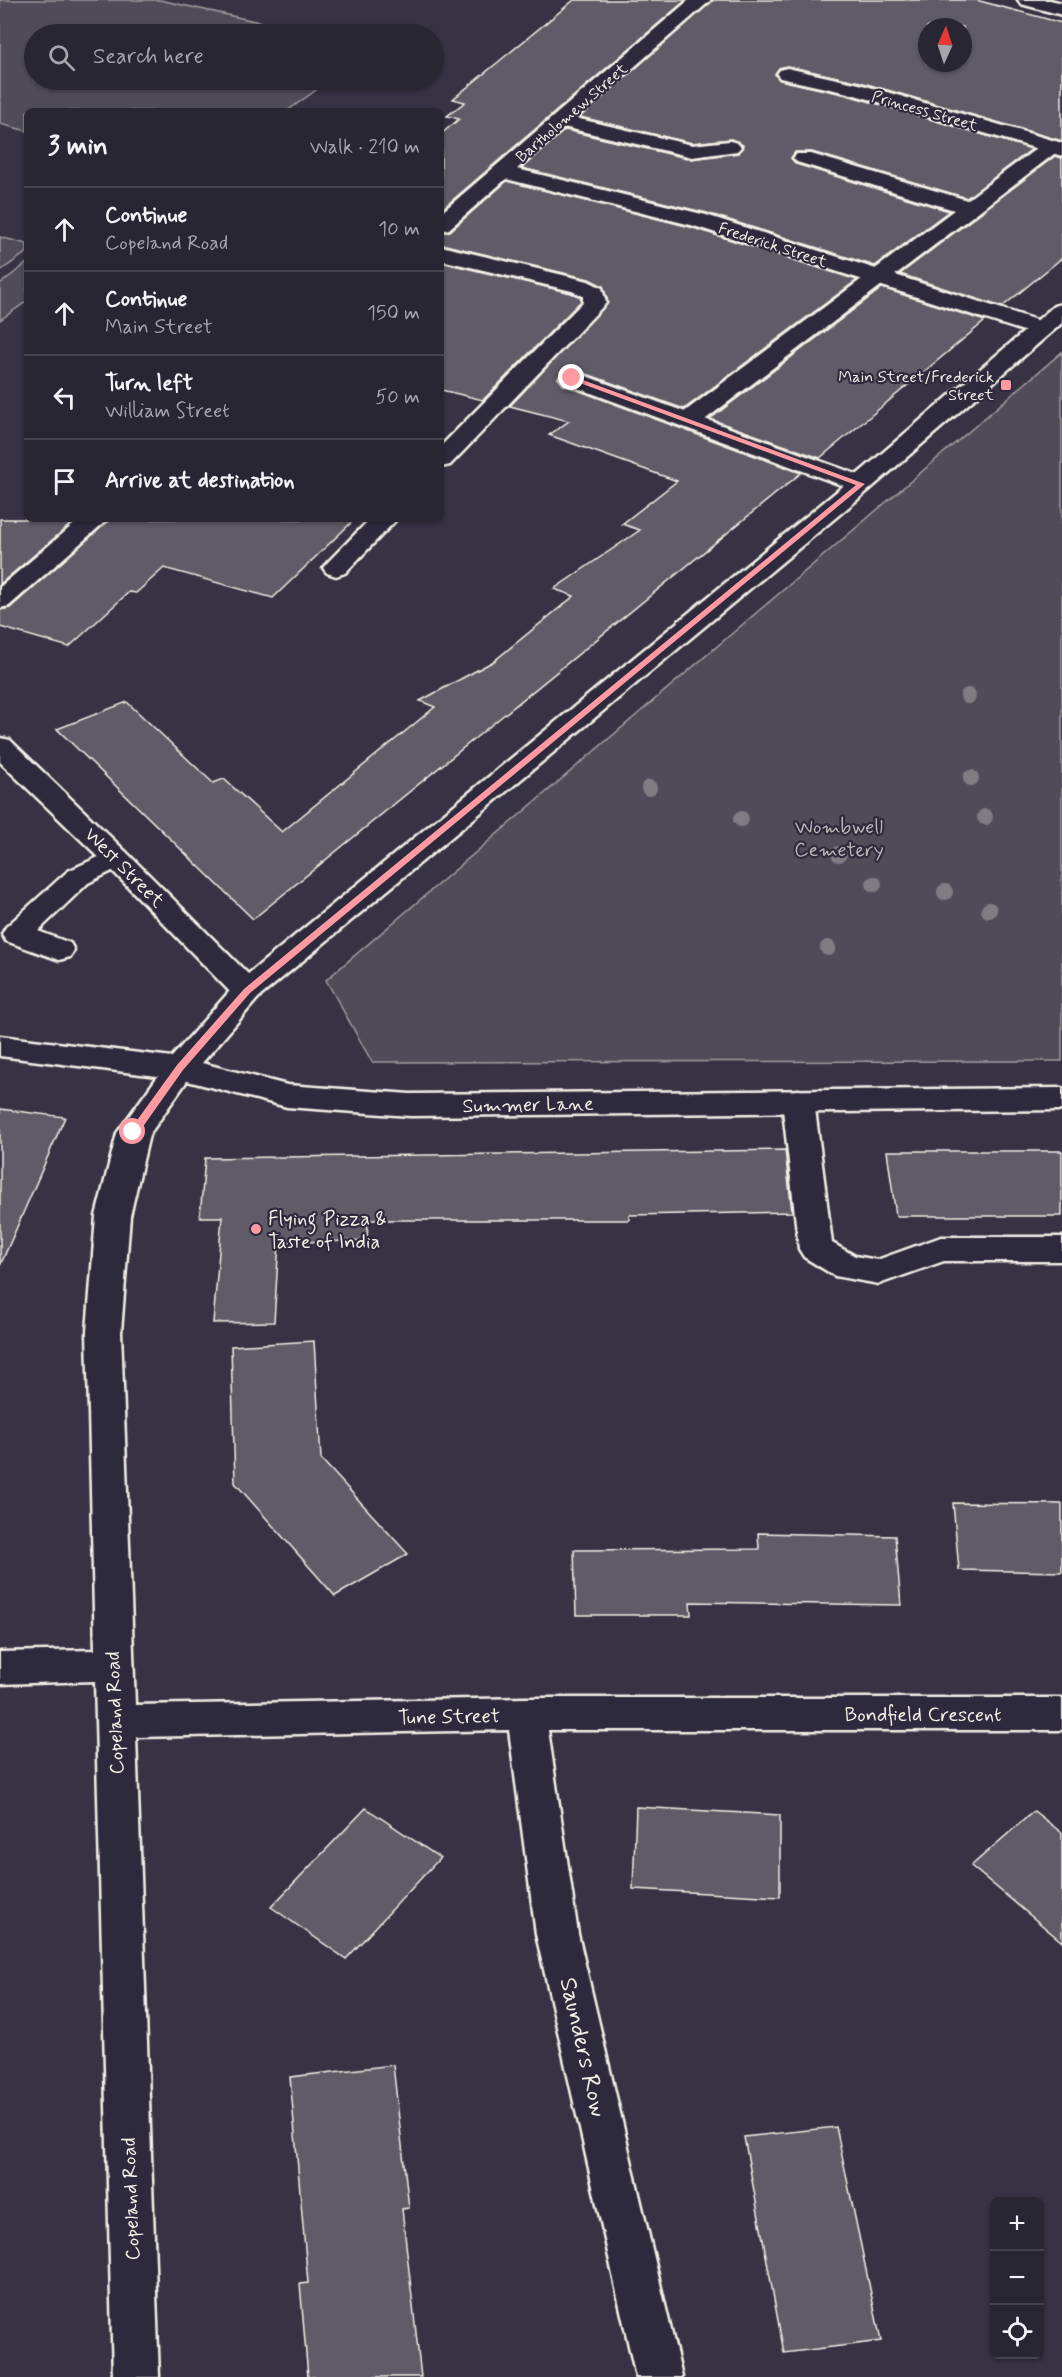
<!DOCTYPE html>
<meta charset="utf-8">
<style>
body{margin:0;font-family:Mynerve,sans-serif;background:#312e3b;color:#f1f3f6}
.controls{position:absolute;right:18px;bottom:18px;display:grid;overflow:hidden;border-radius:9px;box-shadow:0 2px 4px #0004}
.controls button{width:54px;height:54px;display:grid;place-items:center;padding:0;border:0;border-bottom:2px solid #45434e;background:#292633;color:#f1f3f6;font:30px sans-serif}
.compass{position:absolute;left:918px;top:18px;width:54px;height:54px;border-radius:50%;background:#292633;box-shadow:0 2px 4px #0004;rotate:3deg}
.stop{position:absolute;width:18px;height:18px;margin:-14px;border:4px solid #ff9aa2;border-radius:50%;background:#fff}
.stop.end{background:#ff9aa2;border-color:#fff;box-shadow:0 2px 6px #0008}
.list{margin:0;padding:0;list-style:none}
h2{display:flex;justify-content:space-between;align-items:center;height:78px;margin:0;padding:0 24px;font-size:26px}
h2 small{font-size:20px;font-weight:400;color:#a5a5ac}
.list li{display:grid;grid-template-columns:39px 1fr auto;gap:18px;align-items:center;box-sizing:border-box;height:84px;padding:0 24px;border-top:2px solid #45434e}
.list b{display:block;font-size:22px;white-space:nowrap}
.list p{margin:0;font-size:20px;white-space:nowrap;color:#a5a5ac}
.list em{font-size:20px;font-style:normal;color:#a5a5ac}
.icon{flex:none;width:33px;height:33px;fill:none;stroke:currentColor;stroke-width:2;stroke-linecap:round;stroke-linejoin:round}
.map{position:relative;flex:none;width:1062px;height:2377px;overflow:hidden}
.search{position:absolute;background:#292633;box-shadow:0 2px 4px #0004;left:24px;top:24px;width:420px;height:66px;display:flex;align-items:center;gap:15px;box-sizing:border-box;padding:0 21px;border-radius:33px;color:#a5a5ac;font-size:22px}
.panel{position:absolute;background:#292633;box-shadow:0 2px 4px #0004;left:24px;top:108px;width:420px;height:414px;border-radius:9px}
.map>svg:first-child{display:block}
</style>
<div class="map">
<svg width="1062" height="2377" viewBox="0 0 1062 2377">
<rect width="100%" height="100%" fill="#373244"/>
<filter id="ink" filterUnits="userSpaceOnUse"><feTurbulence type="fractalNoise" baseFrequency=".0167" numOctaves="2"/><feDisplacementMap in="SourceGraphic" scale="12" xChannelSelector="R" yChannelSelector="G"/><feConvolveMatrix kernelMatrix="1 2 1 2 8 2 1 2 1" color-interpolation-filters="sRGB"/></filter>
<g filter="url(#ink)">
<!-- green -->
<g fill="#504b59" stroke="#a29ea0" stroke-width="1.5">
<polygon points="0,0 160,0 313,34 34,34 34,80 330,80 287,111 27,111 27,131 0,124"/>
<polygon points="0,237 27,244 27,252 0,271"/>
<polygon points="27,263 27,301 0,320 0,284"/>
<polygon points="1062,352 1062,1061 372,1062 326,980"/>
</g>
<!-- building -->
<g fill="#5f5c67" stroke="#f4f1e8" stroke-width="1.5" fill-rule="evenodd">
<polygon points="574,0 686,0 441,210 441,134 459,119 447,116 465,102 453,99"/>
<path d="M713,0H976L1062,23V141L860,82L787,66L779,68L775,74L780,80L847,95L1032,149L967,198L812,152H795L791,158L796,164L949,211L875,266L707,213L522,168L565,130L691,159L739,153L743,145L731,139L692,143L580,117ZM927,27H963V63H927Z"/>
<polygon points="1055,156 1062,158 1062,258 1002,307 900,274"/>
<polygon points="507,181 690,227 857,280 684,409 573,369 563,371 558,378 563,385 801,473 253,919 57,729 127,702 213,783 224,779 282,832 435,707 420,701 494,661 574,596 554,589 640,530 622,524 677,481 549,435 569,421 510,406 608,302 603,286 589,279 441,244 441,233 450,231"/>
<polygon points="441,262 571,293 581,297 581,301 483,400 441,390"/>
<polygon points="882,288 985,321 820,458 710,419"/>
<polygon points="0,519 77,519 0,584"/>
<polygon points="110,519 355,519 273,598 164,568 136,593 129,592 69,647 0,627 0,610 10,608"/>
<polygon points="0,1109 65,1117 0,1266"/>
<polygon points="785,1150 792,1212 629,1215 629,1220 368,1220 367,1241 279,1242 274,1322 213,1323 222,1217 200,1217 205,1158"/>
<polygon points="887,1151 1062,1151 1062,1216 896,1216"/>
<polygon points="314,1341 321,1459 408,1554 335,1596 235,1483 231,1346"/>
<polygon points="953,1503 1062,1504 1062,1572 959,1570"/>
<polygon points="758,1533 895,1536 901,1605 690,1602 691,1615 576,1615 574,1550 759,1549"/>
<polygon points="636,1807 780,1815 780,1897 633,1889"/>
<polygon points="366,1808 440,1858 346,1959 271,1907"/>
<polygon points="1034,1811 1062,1833 1062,1942 971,1866"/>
<polygon points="393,2065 409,2208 402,2209 421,2377 308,2377 300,2284 308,2283 290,2077"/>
<polygon points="836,2127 881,2341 784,2353 744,2137"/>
</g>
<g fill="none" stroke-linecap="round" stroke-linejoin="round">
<!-- service casing -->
<g stroke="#f4f1e8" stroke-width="5">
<g id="service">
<polygon points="562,115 692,145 730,141 737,143 741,147 737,151 692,157 555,125 552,121 555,117"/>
<polygon points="1051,141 1058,143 1062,147 1058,151 698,425 689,427 680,425 677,420 680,415 954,210 797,162 793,158 797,154 811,154 967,200 1044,143"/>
<polygon points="441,246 588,281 602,288 606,303 450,465 441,467 441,446 583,302 583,296 572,291 441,260"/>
<polygon points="370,519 397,519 345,573 336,576 327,573 323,568 327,563"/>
<polygon points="116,849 126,852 131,858 126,864 88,883 38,931 70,943 74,950 70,957 59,960 6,941 2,934 6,927 68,871"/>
<polygon points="798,1090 809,1093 814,1101 832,1243 855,1256 877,1260 941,1237 1062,1237 1062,1261 944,1261 879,1284 835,1276 804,1257 799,1249 782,1101 787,1093"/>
</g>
</g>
<!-- minor casing -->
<g stroke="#f4f1e8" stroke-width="5">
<g id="minor">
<polygon points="689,0 711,0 517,169 706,215 1049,324 1053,329 1049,334 1033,334 691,225 506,179 449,229 441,231 441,213"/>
<polygon points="1018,0 1050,0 1062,3 1062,15 1021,4"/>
<polygon points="787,68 859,84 1062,143 1062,156 848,93 780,78 777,74 780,70"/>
<polygon points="572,371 870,479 873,484 870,489 861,491 852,489 564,383 560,378 564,373"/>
<polygon points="80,519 108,519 9,606 0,608 0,587"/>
<polygon points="0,738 10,740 126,852 258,984 262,991 258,998 247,1001 236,998 106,864 0,762"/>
<polygon points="180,1057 191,1061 196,1068 149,1135 130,1216 121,1332 135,1705 526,1698 1062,1698 1062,1730 548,1730 578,1934 682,2377 636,2377 536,1934 509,1730 136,1737 159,2377 113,2377 95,1681 0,1684 0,1652 95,1650 87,1332 96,1216 117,1133 169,1061"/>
</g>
</g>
<!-- tertiary casing -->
<g stroke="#f4f1e8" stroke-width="5">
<polygon id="tertiary" points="1062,304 1062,323 870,489 258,998 202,1063 287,1085 410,1094 1062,1088 1062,1110 410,1116 287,1107 180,1079 0,1056 0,1036 172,1057 236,984 852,479 1054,306"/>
</g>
<!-- service -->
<use href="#service" fill="#2f2a3d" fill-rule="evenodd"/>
<!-- minor -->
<use href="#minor" fill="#2f2a3d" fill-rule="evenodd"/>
<!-- tertiary -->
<use href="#tertiary" fill="#2f2a3d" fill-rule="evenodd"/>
</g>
<!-- trees -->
<g fill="#807b83">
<circle cx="968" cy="696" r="8"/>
<circle cx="971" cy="778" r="8"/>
<circle cx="649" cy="788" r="8"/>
<circle cx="985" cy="817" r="8"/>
<circle cx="741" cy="819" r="8"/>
<circle cx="839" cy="854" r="8"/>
<circle cx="874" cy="884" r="8"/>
<circle cx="945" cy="892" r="8"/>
<circle cx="989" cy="910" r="8"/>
<circle cx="828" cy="948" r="8"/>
</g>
</g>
<!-- route -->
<polygon fill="#ff9aa2" points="572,376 865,484 250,993 183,1070 137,1135 130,1135 130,1130 177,1065 244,989 856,485 569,379"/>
<!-- markers -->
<g fill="#ff9aa2" stroke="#2f2a3d" stroke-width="2">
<rect x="1000" y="379" width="12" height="12" rx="3"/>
<circle cx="256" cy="1229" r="6"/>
</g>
<g text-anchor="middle" stroke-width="4.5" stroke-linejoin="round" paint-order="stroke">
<!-- far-street labels -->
<g font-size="16" fill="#f4f1e8" stroke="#2f2a3d">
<text transform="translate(925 110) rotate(16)" y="6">Princess Street</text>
<text transform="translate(571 112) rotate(-41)" y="6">Bartholomew Street</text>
<text transform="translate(773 244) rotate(18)" y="6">Frederick Street</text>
</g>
<!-- far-poi labels -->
<g font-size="16" fill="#f4f1e8" stroke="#2f2a3d" text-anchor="end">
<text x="994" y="382">Main Street/Frederick<tspan x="994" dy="18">Street</tspan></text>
</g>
<!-- park labels -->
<g font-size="20" fill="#bbb7b6" stroke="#2f2a3d">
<text x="839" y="833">Wombwell<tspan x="839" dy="23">Cemetery</tspan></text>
</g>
<!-- street labels -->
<g font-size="20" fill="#f4f1e8" stroke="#2f2a3d">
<text transform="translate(125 867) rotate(45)" y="7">West Street</text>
<text transform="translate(528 1104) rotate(-1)" y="7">Summer Lane</text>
<text transform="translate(114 1713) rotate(-92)" y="7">Copeland Road</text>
<text x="923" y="1721">Bondfield Crescent</text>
<text transform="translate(449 1716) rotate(-1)" y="7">Tune Street</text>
<text transform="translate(130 2199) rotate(-92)" y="7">Copeland Road</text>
</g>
<!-- poi labels -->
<g font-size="20" fill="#f4f1e8" stroke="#2f2a3d" text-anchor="start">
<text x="268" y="1225">Flying Pizza &amp;<tspan x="268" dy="23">Taste of India</tspan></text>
</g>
<!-- near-street labels -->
<g font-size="24" fill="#f4f1e8" stroke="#2f2a3d">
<text transform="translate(584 2047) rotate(77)" y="8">Saunders Row</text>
</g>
</g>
</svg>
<div class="controls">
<button>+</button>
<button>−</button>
<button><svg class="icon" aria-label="locate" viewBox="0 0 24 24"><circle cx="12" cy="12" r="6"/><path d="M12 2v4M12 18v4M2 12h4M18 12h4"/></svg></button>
</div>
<svg class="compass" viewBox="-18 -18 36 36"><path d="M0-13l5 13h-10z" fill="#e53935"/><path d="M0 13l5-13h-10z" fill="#a5a5ac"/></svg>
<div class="stop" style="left:133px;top:1132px"></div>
<div class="stop end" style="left:572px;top:378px"></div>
<div class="search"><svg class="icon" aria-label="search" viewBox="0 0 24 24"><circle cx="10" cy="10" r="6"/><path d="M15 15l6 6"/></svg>Search here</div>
<section class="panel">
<h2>3 min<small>Walk · 210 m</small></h2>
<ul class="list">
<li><svg class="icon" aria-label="ahead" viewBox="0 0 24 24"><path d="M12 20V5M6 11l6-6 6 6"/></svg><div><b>Continue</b><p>Copeland Road</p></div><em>10 m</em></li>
<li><svg class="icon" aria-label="ahead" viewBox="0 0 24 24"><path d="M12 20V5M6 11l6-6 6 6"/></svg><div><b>Continue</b><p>Main Street</p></div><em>150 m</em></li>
<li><svg class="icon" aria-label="left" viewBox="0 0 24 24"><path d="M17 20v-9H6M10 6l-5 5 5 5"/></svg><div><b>Turn left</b><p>William Street</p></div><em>50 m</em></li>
<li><svg class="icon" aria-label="arrive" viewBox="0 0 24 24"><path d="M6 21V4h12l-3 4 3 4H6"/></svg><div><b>Arrive at destination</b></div></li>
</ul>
</section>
</div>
